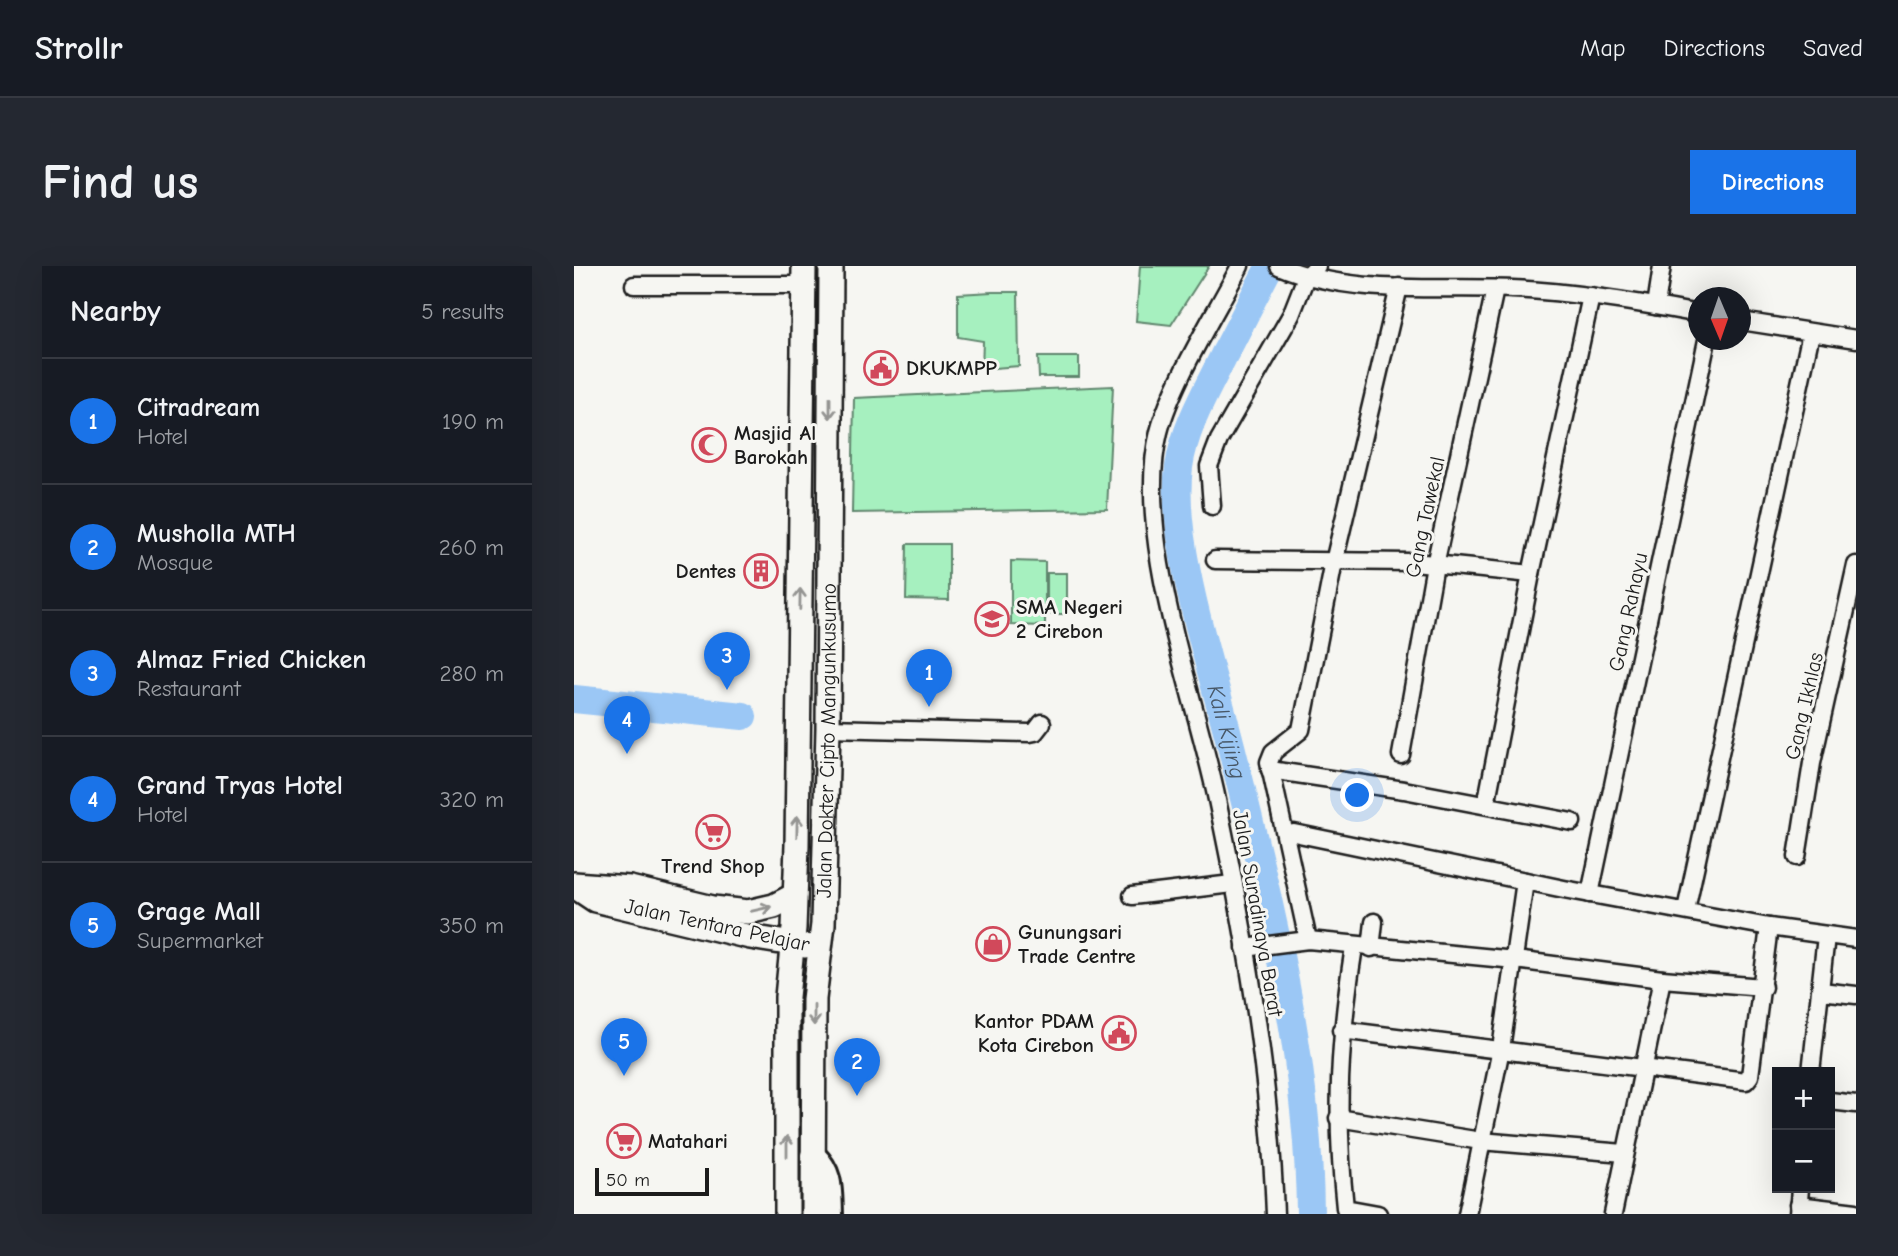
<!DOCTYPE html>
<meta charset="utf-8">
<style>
body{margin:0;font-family:"Comic Neue",sans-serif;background:#242831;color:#f1f3f6}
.controls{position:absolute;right:21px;bottom:21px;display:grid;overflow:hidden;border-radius:0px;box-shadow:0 7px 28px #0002}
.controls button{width:63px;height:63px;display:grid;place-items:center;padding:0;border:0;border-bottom:2px solid #363941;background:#171b24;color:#f1f3f6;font:35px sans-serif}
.compass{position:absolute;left:1114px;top:21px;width:63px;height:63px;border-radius:50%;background:#171b24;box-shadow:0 7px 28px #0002;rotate:178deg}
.scale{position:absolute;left:21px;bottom:18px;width:114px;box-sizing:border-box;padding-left:7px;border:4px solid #1c1c1c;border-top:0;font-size:19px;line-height:24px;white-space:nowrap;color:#1c1c1c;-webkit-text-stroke:5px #f6f6f2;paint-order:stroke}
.you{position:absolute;left:784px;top:530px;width:24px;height:24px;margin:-18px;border:5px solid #fff;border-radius:50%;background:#1a73e8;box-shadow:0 0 0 10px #1a73e833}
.badge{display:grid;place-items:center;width:46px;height:46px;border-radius:50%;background:#1a73e8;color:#fff;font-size:23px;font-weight:700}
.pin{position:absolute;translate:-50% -58px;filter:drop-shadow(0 2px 4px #0008)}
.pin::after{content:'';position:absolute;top:37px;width:24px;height:21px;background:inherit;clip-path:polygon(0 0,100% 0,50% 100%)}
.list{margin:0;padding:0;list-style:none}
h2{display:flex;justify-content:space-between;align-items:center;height:91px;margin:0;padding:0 28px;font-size:30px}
h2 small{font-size:23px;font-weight:400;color:#9ea1a6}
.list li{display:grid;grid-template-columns:46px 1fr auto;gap:21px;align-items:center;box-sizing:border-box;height:126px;padding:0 28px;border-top:2px solid #363941}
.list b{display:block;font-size:26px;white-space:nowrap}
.list p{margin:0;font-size:23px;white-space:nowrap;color:#9ea1a6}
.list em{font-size:23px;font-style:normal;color:#9ea1a6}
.map{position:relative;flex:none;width:1282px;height:948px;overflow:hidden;border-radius:0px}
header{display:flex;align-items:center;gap:42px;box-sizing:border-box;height:98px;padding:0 35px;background:#171b24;border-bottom:2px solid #363941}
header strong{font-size:33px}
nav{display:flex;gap:38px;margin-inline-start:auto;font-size:24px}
.intro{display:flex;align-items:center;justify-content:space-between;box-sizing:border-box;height:168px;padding:0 42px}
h1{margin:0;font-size:49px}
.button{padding:18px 32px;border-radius:0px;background:#1a73e8;color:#fff;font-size:24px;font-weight:700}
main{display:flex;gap:42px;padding:0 42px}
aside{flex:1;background:#171b24;border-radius:0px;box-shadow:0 7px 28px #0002}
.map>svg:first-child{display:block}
</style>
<header>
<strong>Strollr</strong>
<nav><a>Map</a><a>Directions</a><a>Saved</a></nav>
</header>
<div class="intro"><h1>Find us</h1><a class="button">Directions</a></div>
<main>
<aside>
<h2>Nearby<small>5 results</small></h2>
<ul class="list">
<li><span class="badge">1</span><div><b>Citradream</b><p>Hotel</p></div><em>190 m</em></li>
<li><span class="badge">2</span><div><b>Musholla MTH</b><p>Mosque</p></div><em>260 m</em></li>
<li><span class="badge">3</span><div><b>Almaz Fried Chicken</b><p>Restaurant</p></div><em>280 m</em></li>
<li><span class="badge">4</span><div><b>Grand Tryas Hotel</b><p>Hotel</p></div><em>320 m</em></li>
<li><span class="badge">5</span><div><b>Grage Mall</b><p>Supermarket</p></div><em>350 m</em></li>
</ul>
</aside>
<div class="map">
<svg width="1282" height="948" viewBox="0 0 1282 948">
<rect width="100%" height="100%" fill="#f6f6f2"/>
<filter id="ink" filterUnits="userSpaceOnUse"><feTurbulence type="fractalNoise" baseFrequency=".0143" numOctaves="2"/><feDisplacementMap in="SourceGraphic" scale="14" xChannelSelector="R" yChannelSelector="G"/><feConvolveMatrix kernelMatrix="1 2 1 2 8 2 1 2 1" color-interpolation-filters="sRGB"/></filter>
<g filter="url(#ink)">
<!-- green -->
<g fill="#a6f0bf" stroke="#61866e" stroke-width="2">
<polygon points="566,0 635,0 597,59 562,55"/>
<polygon points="418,26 444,26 445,100 408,103 409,75 384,71 384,28"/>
<polygon points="464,91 505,91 505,111 465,111"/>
<polygon points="539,120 533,243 278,247 280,132"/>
<polygon points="333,278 375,278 375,334 332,333"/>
<polygon points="437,295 471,296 471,360 437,359"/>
<rect x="473" y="307" width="20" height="41"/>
</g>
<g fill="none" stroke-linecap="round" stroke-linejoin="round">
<!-- river -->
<g stroke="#9bc7f5" stroke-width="28">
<path id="s1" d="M696,0C680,29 666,60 650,89C632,126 611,160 605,201C595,276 638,404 657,480C695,633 735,790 736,948"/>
<polyline points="0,433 169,450"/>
</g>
<!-- street casing -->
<g stroke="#1c1c1c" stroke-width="21">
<g id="street">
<path d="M666,0C641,48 598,116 585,166C559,269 622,431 643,534C672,670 696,810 701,948"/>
<path d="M705,0C777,30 862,20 938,23C1001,26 1063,36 1125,48"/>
<polyline points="60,19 230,19"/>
<polyline points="1082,40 1088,0"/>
<polyline points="1167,55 1282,73"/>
<polyline points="638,240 635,200 645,174 717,49 732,11 743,0"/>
<polyline points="641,294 840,296 957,308"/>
<polyline points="254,462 456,467 461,466 468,457"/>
<polyline points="827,489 861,299 921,23"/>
<polyline points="696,504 830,524 998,556"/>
<polyline points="912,539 957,308 1017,30"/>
<polyline points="720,567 990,623 1195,661 1282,673"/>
<polyline points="1223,591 1238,497 1282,299"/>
<polyline points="1016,628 1133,74"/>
<polyline points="558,630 658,618"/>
<polyline points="1112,644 1237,67"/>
<polyline points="734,674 695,496 699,486 727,464 760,296 825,21"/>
<path d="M780,681C765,775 761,847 771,942L804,948"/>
<polyline points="671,682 734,674 941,694 1088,713 1039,948"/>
<polyline points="797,682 800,656"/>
<polyline points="1088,713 1189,721"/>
<polyline points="1247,725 1282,729"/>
<polyline points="767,764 1172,815 1176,810 1195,661"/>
<polyline points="1237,806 1252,670"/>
<polyline points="1256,835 1282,838"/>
<polyline points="764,852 907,875 1050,887"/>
<polyline points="1224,939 1282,946"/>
<polyline points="893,948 927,783 951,615"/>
<polyline points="1224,948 1226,922"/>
</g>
</g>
<!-- secondary casing -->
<g stroke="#1c1c1c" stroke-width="28">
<g id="secondary">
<polyline points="0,618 56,622 139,642 174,646 200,640 221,629"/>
<polyline points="0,620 21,634 176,671 231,680"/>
<polyline points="213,948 213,731 220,662 223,579 230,0"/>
<path id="s2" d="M239,948L240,733L249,658L254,462L257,0"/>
</g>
</g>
<!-- primary casing -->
<g stroke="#1c1c1c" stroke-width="30">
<path id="primary" d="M239,890C257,907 255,924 256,948"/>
</g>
<!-- street -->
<use href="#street" stroke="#f6f6f2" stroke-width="16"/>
<!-- secondary -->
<use href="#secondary" stroke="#f6f6f2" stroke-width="23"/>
<!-- primary -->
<use href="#primary" stroke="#f6f6f2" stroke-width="24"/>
</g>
<!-- one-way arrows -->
<defs><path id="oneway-shaft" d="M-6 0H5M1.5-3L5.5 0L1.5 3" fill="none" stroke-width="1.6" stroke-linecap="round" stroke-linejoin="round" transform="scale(1.75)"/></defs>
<g stroke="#949492">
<use href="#oneway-shaft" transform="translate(256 142) rotate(90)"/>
<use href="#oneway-shaft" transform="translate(226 333) rotate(-89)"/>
<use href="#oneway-shaft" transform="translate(223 560) rotate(-89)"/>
<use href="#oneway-shaft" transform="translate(187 643) rotate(-13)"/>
<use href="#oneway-shaft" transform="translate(240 749) rotate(90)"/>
<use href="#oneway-shaft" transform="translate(213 880) rotate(-90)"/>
</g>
</g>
<!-- icons -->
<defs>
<g id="civic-ring" transform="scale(1.75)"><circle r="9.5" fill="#f6f6f2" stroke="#d1495b" stroke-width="1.5"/><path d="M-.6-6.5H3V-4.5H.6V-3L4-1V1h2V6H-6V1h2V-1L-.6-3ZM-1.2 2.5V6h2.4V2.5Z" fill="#d1495b"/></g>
<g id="mosque-ring" transform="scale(1.75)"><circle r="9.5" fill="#f6f6f2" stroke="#d1495b" stroke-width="1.5"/><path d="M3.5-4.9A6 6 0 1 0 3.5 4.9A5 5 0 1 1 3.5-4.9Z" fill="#d1495b"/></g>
<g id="building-ring" transform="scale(1.75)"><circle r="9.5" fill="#f6f6f2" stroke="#d1495b" stroke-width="1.5"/><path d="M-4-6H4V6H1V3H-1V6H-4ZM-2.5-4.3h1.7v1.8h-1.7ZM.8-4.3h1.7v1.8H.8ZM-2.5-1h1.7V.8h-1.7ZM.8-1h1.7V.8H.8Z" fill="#d1495b"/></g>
<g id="school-ring" transform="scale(1.75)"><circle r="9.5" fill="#f6f6f2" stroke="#d1495b" stroke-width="1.5"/><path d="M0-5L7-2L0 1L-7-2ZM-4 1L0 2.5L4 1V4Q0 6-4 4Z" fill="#d1495b"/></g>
<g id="supermarket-ring" transform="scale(1.75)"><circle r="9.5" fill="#f6f6f2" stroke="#d1495b" stroke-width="1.5"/><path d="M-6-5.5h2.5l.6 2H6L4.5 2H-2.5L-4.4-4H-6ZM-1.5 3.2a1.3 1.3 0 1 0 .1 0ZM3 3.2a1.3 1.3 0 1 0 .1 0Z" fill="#d1495b"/></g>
<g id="shop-ring" transform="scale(1.75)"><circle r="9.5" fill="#f6f6f2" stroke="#d1495b" stroke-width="1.5"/><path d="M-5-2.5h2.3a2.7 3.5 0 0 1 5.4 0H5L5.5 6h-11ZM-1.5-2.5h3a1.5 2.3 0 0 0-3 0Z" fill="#d1495b"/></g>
</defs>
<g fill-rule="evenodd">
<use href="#civic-ring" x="307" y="102"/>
<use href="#mosque-ring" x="135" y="179"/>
<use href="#building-ring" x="187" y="305"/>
<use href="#school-ring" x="418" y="353"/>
<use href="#supermarket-ring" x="139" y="566"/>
<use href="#shop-ring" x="419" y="678"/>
<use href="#civic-ring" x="545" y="767"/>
<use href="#supermarket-ring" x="50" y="875"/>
</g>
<g text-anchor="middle" stroke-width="6" stroke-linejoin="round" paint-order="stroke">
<!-- poi labels -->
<g font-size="21" font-weight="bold" fill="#1c1c1c" stroke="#f6f6f2" text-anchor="start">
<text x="332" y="109">DKUKMPP</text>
<text x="160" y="174">Masjid Al<tspan x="160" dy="24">Barokah</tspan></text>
<text x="162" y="312" text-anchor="end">Dentes</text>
<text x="442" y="348">SMA Negeri<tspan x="442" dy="24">2 Cirebon</tspan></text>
<text x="139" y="607" text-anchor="middle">Trend Shop</text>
<text x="444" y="673">Gunungsari<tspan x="444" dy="24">Trade Centre</tspan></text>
<text x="520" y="762" text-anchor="end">Kantor PDAM<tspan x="520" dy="24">Kota Cirebon</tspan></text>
<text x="74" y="882">Matahari</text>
</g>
<!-- street labels -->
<g font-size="21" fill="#1c1c1c" stroke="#f6f6f2">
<text transform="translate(851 251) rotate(-78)" y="7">Gang Tawekal</text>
<text transform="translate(1054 346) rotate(-78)" y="7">Gang Rahayu</text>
<text transform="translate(1230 440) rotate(-77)" y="7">Gang Ikhlas</text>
<text dy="7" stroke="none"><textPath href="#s2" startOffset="474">Jalan Dokter Cipto Mangunkusumo</textPath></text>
<text transform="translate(684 647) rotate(80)" y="7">Jalan Suradinaya Barat</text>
<text transform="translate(143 659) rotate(12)" y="7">Jalan Tentara Pelajar</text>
</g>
<!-- water labels -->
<g font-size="23" font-style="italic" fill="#485868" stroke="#f6f6f2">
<text dy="8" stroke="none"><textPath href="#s1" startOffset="492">Kali Kijing</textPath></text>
</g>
</g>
</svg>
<div class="controls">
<button>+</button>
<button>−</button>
</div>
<svg class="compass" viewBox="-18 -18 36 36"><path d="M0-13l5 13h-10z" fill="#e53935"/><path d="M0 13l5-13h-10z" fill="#9ea1a6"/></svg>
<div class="scale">50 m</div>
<div class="you"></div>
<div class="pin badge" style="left:355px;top:441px">1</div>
<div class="pin badge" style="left:283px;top:830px">2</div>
<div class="pin badge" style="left:153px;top:424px">3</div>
<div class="pin badge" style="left:53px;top:488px">4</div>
<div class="pin badge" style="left:50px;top:810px">5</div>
</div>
</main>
